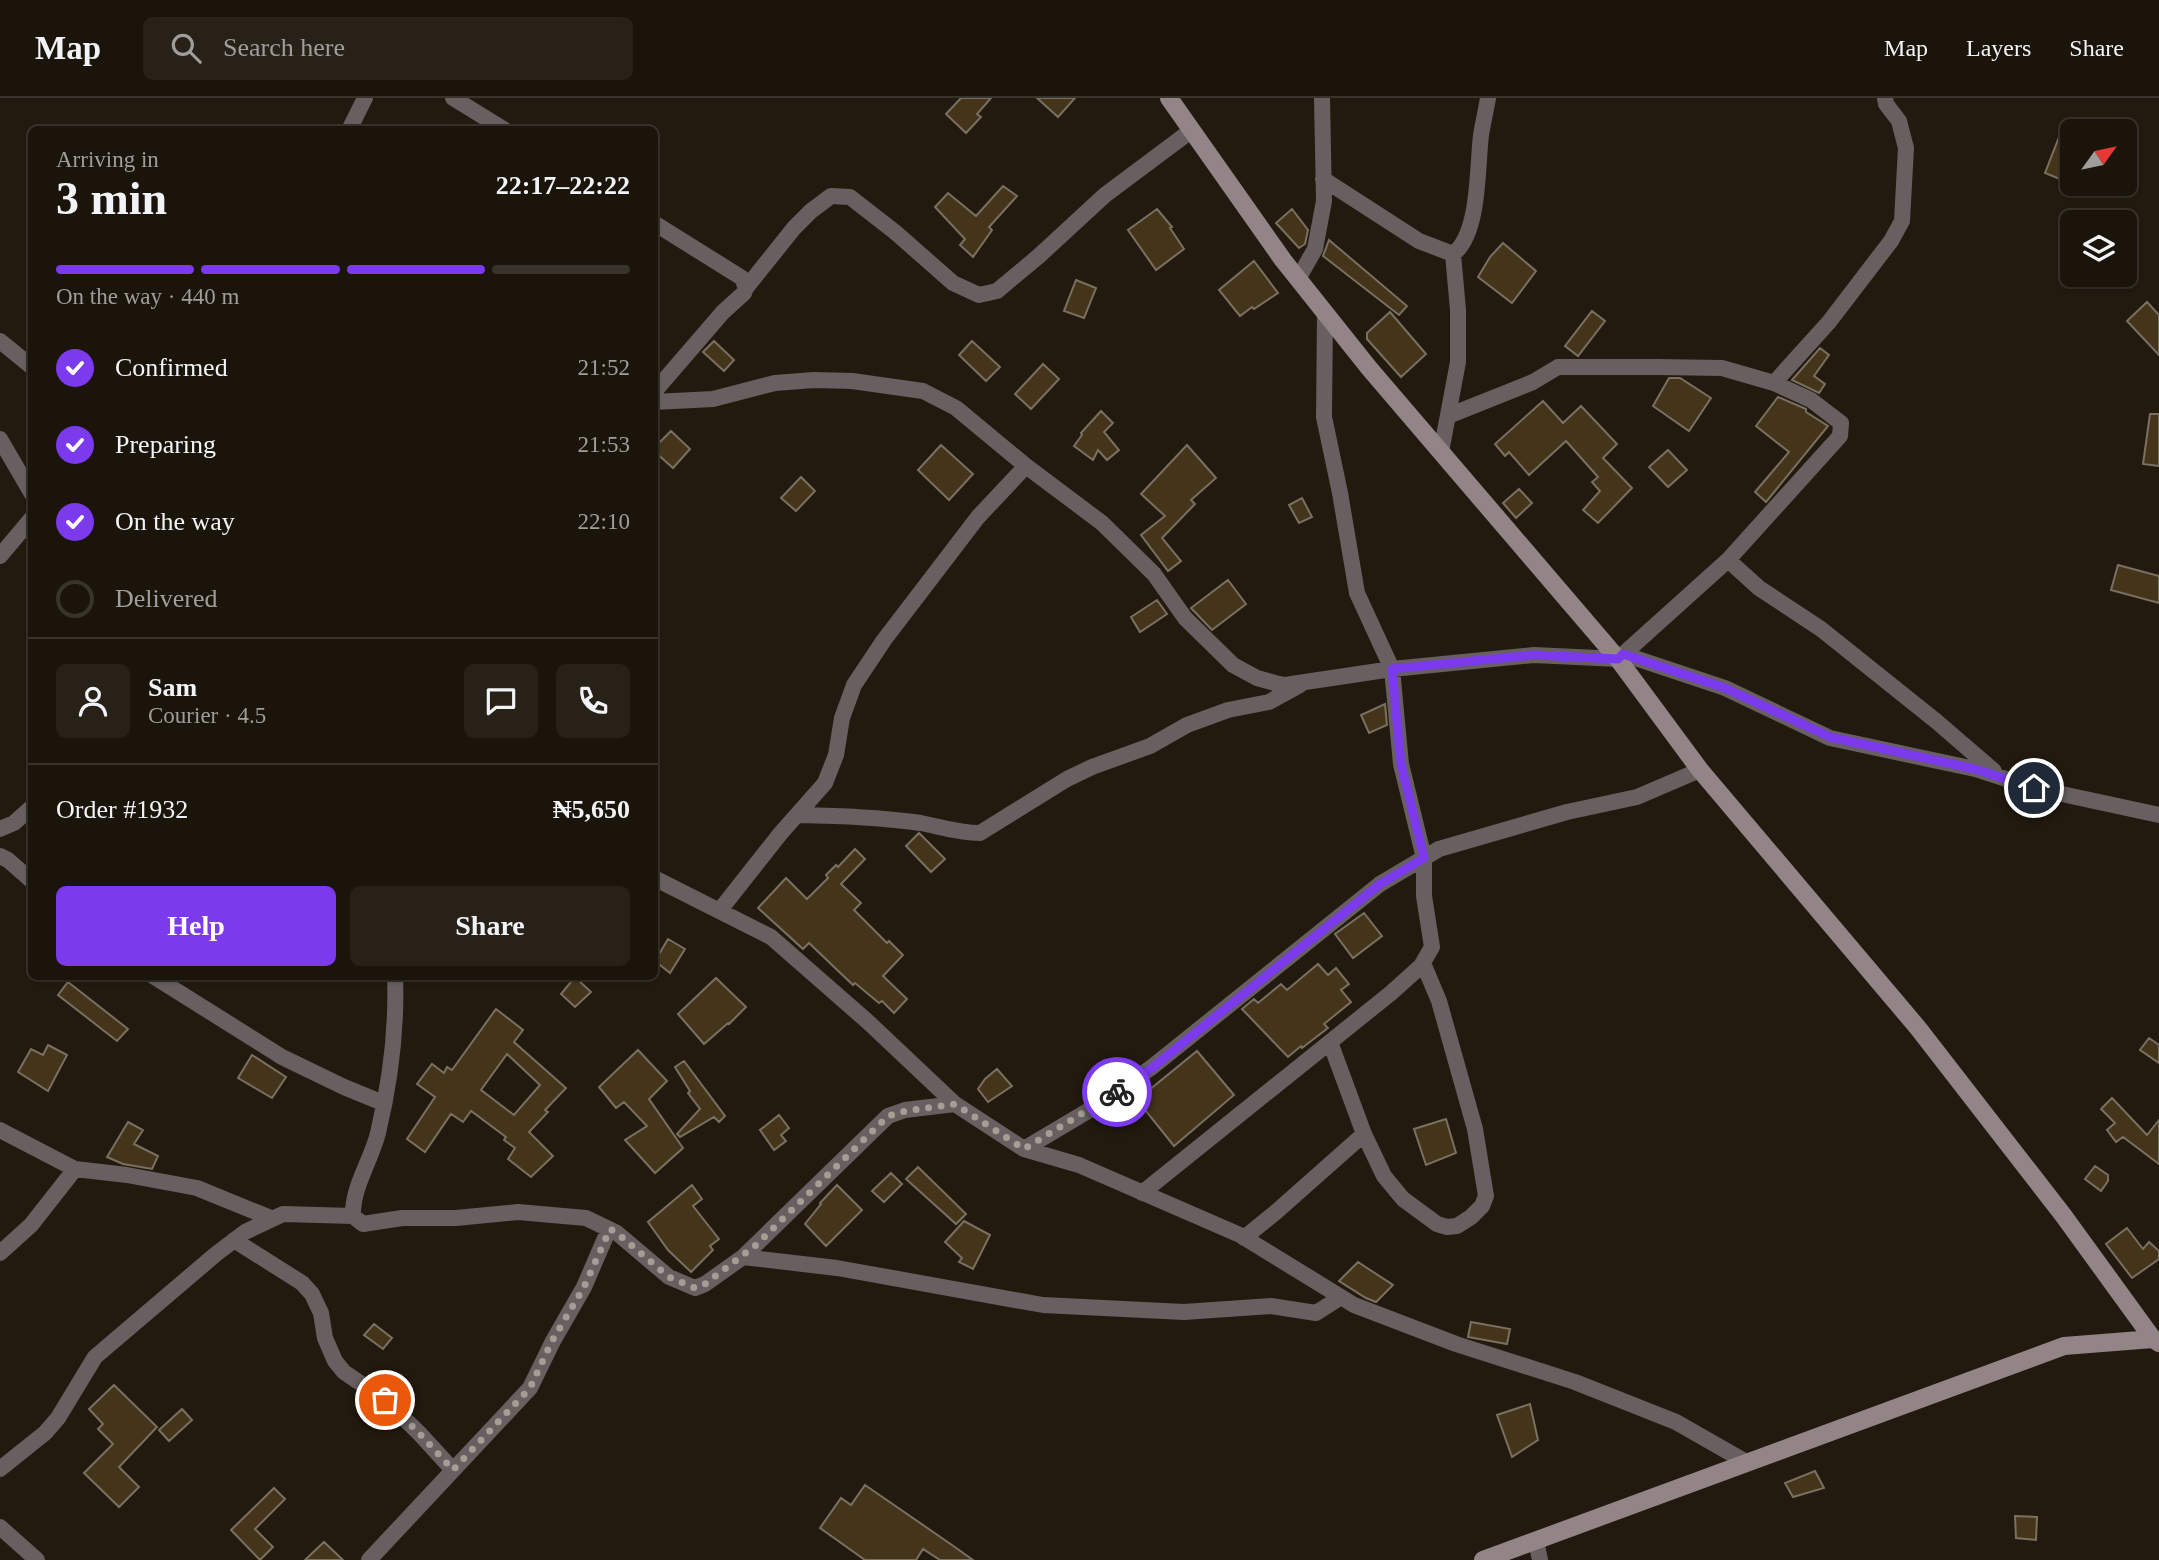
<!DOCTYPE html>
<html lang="en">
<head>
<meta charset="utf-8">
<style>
  :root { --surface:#1a140a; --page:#272118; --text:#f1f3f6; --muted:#9f9e9c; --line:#38332b; --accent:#7c3aed }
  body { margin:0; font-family:"Times New Roman",serif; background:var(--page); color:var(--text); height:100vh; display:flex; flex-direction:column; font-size:26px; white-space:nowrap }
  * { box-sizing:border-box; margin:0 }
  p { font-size:23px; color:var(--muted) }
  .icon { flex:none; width:38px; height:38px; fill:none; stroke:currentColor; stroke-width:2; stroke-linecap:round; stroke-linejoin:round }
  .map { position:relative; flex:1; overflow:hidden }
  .side { position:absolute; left:28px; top:28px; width:630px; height:854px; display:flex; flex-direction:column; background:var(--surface); border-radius:10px; box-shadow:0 2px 5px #0004,0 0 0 2px var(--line) }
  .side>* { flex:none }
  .needle { width:46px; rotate:57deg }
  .buttons { position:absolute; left:2060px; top:21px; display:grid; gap:14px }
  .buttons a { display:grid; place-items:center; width:77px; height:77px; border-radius:10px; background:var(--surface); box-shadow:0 2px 5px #0004,0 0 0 2px var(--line); font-size:35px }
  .pin { position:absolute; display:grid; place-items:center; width:60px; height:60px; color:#fff; margin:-30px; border:4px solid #fff; border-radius:50%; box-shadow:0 2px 7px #0007 }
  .courier { position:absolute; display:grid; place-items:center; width:70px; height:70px; margin:-35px; border:5px solid #7c3aed; border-radius:50%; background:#fff; color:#222; box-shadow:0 2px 9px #0007 }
  .overview em { font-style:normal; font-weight:700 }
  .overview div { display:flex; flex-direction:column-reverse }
  .overview { display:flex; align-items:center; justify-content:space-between; height:119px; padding:0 28px }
  h1 { font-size:46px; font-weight:700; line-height:52px }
  .bar { display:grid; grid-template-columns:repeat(4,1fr); gap:10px 7px; align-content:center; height:84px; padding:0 28px }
  .bar i { height:9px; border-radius:5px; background:var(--line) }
  .bar .selected { background:var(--accent) }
  .bar p { grid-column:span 4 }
  .line { display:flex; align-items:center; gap:18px; padding:0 28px; border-top:2px solid var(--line) }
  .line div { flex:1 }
  .round { display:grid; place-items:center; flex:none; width:74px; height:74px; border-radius:10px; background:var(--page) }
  ol { padding:0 28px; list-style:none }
  li { display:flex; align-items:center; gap:21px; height:77px }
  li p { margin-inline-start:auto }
  li .icon { padding:7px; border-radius:50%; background:var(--accent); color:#fff; stroke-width:4 }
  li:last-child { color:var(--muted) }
  li i { width:38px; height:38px; border:4px solid var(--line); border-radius:50% }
  .button { display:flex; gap:14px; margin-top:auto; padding:14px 28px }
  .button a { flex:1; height:80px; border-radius:10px; background:var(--accent); color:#fff; font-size:28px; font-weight:700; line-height:80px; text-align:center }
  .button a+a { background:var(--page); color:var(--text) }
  header { display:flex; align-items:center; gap:42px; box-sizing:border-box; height:98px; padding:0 35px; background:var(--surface); border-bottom:2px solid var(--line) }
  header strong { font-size:33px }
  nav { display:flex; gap:38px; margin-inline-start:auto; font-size:24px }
  .search { width:490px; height:63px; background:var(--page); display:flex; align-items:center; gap:18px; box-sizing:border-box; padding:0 24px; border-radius:10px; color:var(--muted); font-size:26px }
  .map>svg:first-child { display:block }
  .building { fill:#44351a; stroke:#797061; stroke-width:2; fill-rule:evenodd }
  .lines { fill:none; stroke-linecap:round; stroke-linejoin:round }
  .street { stroke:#675f60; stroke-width:16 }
  .secondary { stroke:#938587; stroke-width:18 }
  .done { stroke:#a49e95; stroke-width:7; stroke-dasharray:0 12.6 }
  .route { stroke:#7c3aed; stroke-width:9 }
</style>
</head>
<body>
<header>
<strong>Map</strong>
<div class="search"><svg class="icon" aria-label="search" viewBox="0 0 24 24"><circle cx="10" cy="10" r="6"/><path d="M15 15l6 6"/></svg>Search here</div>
<nav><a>Map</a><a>Layers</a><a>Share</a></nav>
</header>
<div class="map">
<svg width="2159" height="1462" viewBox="0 0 2159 1462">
  <rect width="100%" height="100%" fill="#221a0e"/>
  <path class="building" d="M961,0H991L977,16L981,19L966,35L946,16Z
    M1037,0H1075L1058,19Z
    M2061,34L2072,39V86L2045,75Z
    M1003,88L1017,98L989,129L992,132L973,159L960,147L965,141L935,109L948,95L976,118Z
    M1157,111L1172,129L1170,130L1184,151L1156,172L1128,132Z
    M1292,111L1308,132L1305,146L1299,150L1276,125Z
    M1329,142L1407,208L1399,217L1323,158Z
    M1503,145L1536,173L1512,205L1478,179L1490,159Z
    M1254,163L1278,195L1254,211L1252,209L1240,218L1219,192Z
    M1076,182L1096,190L1084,220L1064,213Z
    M2147,204L2159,217V257L2127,223Z
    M1592,213L1605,223L1578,258L1565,248Z
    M1390,214L1426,256L1401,279L1367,241V235Z
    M714,243L734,262L724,273L703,254Z
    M972,243L1000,269L986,283L959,257Z
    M1820,250L1829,257L1814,278L1825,286L1819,295L1792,282Z
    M1043,266L1059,281L1031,311L1015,296Z
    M1669,280H1680L1711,300L1689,333L1653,308Z
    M1778,299L1806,311V314L1828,328L1766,404L1755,394L1789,354L1756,328Z
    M1543,303L1563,325L1581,308L1617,346L1603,360L1632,390L1598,425L1583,412L1600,393L1592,384L1598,379L1566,343L1529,377L1509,354L1505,358L1495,346Z
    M1101,313L1113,325L1104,334L1119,352L1107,362L1098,352L1093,362L1074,348L1082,337L1081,335Z
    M2150,316H2159V368L2143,366Z
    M671,333L690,351L673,370L654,353V350Z
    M941,347L973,376L949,402L918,372Z
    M1187,347L1216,380L1191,402L1195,406L1162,440L1181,463L1168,473L1141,437L1165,418L1141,396Z
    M1668,352L1687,372L1668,389L1649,369Z
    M801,379L815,393L796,413L781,400Z
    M1519,391L1532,405L1516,420L1503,405Z
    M1302,400L1312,419L1299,425L1289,407Z
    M2118,467L2159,478V505L2111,492Z
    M1228,482L1246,506L1212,532L1191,510Z
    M1157,502L1167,516L1140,534L1131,519Z
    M1385,606L1387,627L1369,635L1361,617Z
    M919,735L945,761L931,774L906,748Z
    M855,751L865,761L841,786L861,805L854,812L887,845L889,843L903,857L883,878L907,901L894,915L882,903L879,905L855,885L853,887L809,845L803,851L758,810L786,780L807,801L828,780L826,777L836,767L838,769Z
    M1364,815L1382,838L1353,860L1335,836Z
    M668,841L685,851L670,875L655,863Z
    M1318,866L1328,877L1336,870L1349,886L1341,892L1351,904L1324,926L1328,930L1302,950L1301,948L1288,959L1242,911L1254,901L1258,905L1281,886L1287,892Z
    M575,879L591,894L575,909L561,896Z
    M716,880L746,909L729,926L728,925L704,946L678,916Z
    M68,884L128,931L117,943L58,897Z
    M496,911L523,932L514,944L566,990L545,1012L548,1014L529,1034L553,1058L531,1079L508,1061L515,1050L504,1042L506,1039L471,1013L463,1024L451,1016L425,1054L407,1041L435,999L417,986L432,966L444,975L447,969L452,972ZM507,956L540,987L514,1017L481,992Z
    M2149,940L2159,947V965L2140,952Z
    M48,947L67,957L48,993L18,974L31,951L43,957Z
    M638,952L667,983L649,1001L683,1050L655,1075L625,1042L647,1028L624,1004L616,1010L599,989Z
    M1197,953L1234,997L1174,1048L1137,1002Z
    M252,957L286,979L272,1000L238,980Z
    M684,963L725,1018L719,1024L714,1019L680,1039L677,1036L700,1011L688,995L690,993L675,969Z
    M997,971L1012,988L988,1004L978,991L985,981Z
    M2112,1000L2147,1037L2159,1022V1066L2123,1039L2116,1044L2107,1032L2115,1025L2101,1011Z
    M779,1017L789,1030L781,1037L786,1043L774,1052L760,1032Z
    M1446,1021L1456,1055L1426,1067L1414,1031Z
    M128,1024L143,1032L134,1046L158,1058L152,1071L123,1066L107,1059Z
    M2095,1068L2108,1077V1083L2101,1093L2085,1081Z
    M918,1069L966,1116L956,1126L906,1081Z
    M891,1075L902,1086L884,1104L872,1093Z
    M692,1087L702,1101L693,1108L719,1141L710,1148L713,1152L691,1174L668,1152L648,1124Z
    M837,1087L862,1112L826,1148L805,1126L821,1106L820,1105Z
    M964,1123L990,1137L973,1171L959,1164L962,1160L945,1144Z
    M2127,1130L2143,1151L2149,1144L2159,1153V1161L2132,1180L2106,1146Z
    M1358,1164L1393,1187L1376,1204L1366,1200L1339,1183Z
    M1471,1224L1510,1231L1507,1246L1468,1239Z
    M374,1226L392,1240L383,1251L364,1237Z
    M114,1287L157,1329L119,1369L139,1389L119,1409L84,1375L113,1346L98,1331L103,1326L89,1311Z
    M1530,1306L1538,1342L1512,1359L1497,1317Z
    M182,1311L192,1322L169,1343L159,1332Z
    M1815,1373L1824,1390L1793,1399L1785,1385Z
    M865,1387L952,1447L973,1462H940L923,1451L916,1462H865L820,1430L841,1400L851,1407Z
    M274,1390L285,1401L255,1431L273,1449L260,1462L231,1432Z
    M2015,1418L2037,1419L2036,1442L2016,1440Z
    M324,1444L343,1462H305Z"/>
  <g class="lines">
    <path class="street" d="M453,0L505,32
      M349,32L365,0
      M1323,81L1419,143L1453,156
      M654,125L742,180L746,190L744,195L723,214L654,294
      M1453,156C1480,136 1477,69 1481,37C1483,25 1486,12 1488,0
      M1298,181L1315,151L1324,103L1322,0
      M746,190L794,130L811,113L831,98L850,99L895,134L953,185L979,197L997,193L1040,157L1105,97L1192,32
      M0,243L32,269
      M1774,285L1829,224L1891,143L1902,123L1906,50L1899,23L1886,6L1885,0
      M654,304L713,301L775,285L814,282L852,283L923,293L956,310L1026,368L1102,425L1154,476L1185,520L1233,567L1257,580L1275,585L1285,587L1392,571L1534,557L1618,561L1728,462L1840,338L1841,325L1811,302L1774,285L1722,270L1657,269H1558L1533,284L1448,318
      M0,341L32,396
      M1441,354L1458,264V212L1453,156
      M0,458L32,420
      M1728,462L1759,490L1821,531L1936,623L1994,673
      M1623,556L1725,590L1830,640L1975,671L2034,690L2159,717
      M797,717C838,718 880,719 921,725C941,729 959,735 980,735L1067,681L1092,669L1150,648L1187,627L1228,612L1269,604L1300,587
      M0,731L14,725L32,709
      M0,758L8,762L32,783
      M654,780L771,839L867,923L955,1006L1024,1051L1079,1067L1240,1137L1354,1207L1456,1246L1575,1284L1676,1324L1746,1364
      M720,812L780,736L825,685L836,657L842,620L854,587L884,542L978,419L1026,368
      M153,878L282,959L344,989L383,1005
      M395,878C397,930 390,985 378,1035C371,1063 352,1089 353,1118L363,1126L402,1120H456L518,1114L586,1120L617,1135L669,1179L695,1190L705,1186L743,1159L888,1018L905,1012L955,1006
      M1330,944L1364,1036L1384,1078L1403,1101L1437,1126L1447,1129L1457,1128L1471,1119L1482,1108L1486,1098L1475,1031L1439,903L1423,865
      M0,1032L75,1071L127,1077L197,1090L273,1121
      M1024,1051L1103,1004L1152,969L1380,786L1439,751L1567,714L1637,699L1700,672
      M1142,1095L1391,895L1421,868L1432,849L1424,798V760L1401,666L1392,571L1357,495L1340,395L1324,319L1325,215
      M1244,1140L1276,1114L1364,1036
      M234,1142L302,1185L312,1196L321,1215L325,1240L335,1263L344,1274L385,1302L419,1335L453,1372
      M0,1155L31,1127L75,1071
      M743,1159L837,1170L1043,1207L1184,1214L1271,1208L1316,1215L1341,1199
      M0,1371L45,1335L58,1320L95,1259L216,1156L245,1134L283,1116L353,1118
      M0,1429L37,1462
      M1536,1443L1540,1462
      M369,1462L530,1290L553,1243L584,1189L609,1131"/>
    <path class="secondary" d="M1169,0L1283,162L1369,270L1618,561L1700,672L1918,930L2063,1117L2153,1241L2159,1245
      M1483,1462L2064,1248L2153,1241"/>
  </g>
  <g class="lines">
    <path class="done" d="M385,1302L419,1335L453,1372L530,1290L552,1243L584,1189L610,1131L617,1135L669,1179L695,1190L705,1186L756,1147L888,1018L905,1013L955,1006L1024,1051L1117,994"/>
    <path class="route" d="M1117,994L1152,970L1380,786L1424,760L1401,666L1392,571L1534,557L1618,561L1623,556L1725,590L1830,639L1975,671L2034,690"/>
  </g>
</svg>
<div class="buttons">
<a><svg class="needle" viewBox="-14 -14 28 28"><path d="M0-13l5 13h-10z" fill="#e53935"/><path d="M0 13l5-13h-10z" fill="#9f9e9c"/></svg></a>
<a><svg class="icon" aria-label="layers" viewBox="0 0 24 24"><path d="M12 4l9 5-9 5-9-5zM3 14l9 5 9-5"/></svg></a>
</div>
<div class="pin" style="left:385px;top:1302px;background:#ea580c"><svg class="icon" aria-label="bag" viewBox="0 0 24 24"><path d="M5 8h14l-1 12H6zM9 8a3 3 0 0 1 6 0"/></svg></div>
<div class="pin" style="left:2034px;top:690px;background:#1f2937"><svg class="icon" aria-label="home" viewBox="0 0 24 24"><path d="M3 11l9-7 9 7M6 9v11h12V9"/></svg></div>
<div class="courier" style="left:1117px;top:994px"><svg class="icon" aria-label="bike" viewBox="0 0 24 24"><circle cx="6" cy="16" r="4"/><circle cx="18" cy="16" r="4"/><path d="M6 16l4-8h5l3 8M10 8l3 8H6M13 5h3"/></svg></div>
<section class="side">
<div class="overview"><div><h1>3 min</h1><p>Arriving in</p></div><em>22:17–22:22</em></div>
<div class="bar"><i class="selected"></i><i class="selected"></i><i class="selected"></i><i></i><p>On the way · 440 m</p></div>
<ol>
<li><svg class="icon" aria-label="check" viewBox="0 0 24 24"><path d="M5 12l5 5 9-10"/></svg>Confirmed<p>21:52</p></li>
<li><svg class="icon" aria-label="check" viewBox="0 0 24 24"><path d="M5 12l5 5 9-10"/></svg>Preparing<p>21:53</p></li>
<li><svg class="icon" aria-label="check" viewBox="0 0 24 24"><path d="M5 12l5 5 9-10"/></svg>On the way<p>22:10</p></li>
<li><i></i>Delivered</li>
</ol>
<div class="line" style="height:126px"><a class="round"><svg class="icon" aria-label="person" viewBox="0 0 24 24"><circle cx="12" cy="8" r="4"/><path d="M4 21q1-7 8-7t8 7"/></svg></a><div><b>Sam</b><p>Courier · 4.5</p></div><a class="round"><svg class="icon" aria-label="chat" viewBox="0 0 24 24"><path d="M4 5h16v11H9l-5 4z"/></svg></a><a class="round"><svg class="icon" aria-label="phone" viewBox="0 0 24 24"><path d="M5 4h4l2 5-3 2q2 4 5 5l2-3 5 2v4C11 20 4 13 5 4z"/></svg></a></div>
<div class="line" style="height:91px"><div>Order #1932</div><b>₦5,650</b></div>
<div class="button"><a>Help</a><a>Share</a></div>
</section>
</div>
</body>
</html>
